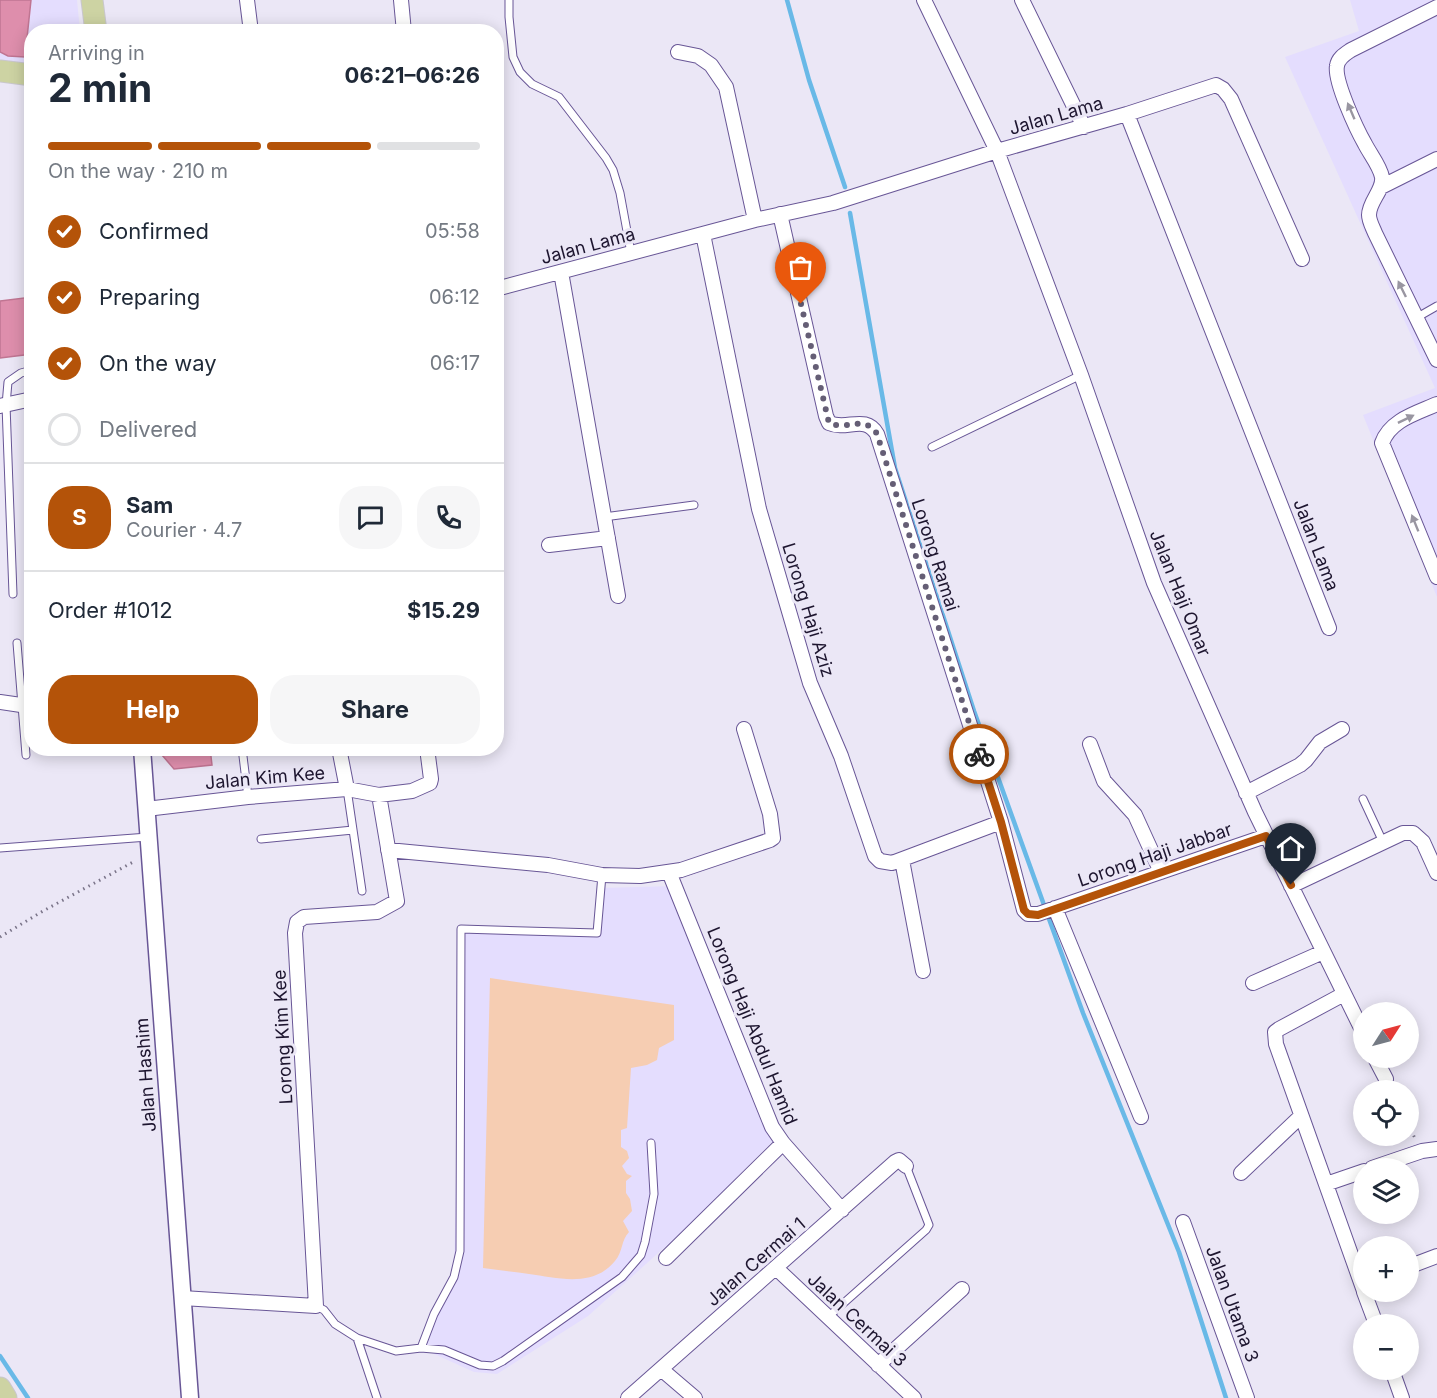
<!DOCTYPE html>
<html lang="en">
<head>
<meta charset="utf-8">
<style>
  :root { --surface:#fff; --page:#f6f6f7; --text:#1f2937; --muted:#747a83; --line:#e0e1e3; --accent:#b45309 }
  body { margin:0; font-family:Inter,sans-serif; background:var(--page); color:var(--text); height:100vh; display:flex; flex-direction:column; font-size:22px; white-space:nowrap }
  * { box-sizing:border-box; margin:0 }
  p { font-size:20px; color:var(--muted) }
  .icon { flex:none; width:33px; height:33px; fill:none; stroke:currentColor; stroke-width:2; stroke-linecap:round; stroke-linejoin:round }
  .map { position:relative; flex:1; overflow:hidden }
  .side { position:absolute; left:24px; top:24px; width:480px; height:732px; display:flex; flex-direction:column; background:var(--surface); border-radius:24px; box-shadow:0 3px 15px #0003 }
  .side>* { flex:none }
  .needle { width:39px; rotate:54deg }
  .buttons { position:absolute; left:1353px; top:1002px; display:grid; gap:12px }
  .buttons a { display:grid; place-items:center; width:66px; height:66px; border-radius:50%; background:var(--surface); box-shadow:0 3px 15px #0003; font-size:30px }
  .pin { position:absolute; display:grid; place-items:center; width:51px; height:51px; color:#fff; margin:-62px -26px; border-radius:50% 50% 50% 0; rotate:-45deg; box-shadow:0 0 6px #0007 }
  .pin .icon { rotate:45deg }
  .courier { position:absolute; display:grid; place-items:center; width:60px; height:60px; margin:-30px; border:4px solid #b45309; border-radius:50%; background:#fff; color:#222; box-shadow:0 2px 8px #0007 }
  .headline em { font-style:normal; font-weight:700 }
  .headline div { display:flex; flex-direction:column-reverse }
  .headline { display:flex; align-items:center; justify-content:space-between; height:102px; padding:0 24px }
  h1 { font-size:39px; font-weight:700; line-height:45px }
  .bar { display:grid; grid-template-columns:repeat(4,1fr); gap:9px 6px; align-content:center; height:72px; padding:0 24px }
  .bar i { height:8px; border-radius:4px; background:var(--line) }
  .bar .selected { background:var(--accent) }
  .bar p { grid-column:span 4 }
  .line { display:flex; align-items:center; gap:15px; padding:0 24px; border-top:2px solid var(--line) }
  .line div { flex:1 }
  .round { display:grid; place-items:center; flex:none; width:63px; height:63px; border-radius:24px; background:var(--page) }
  ol { padding:0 24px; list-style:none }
  li { display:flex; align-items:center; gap:18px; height:66px }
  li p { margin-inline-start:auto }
  li .icon { padding:6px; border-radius:50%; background:var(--accent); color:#fff; stroke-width:4 }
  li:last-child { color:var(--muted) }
  li i { width:33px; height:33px; border:3px solid var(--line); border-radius:50% }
  .action { display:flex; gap:12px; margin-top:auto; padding:12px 24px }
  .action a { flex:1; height:69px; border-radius:24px; background:var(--accent); color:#fff; font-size:24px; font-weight:700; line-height:69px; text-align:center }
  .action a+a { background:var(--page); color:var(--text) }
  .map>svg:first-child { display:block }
  .built { fill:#e4ddfe }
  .green { fill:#f6cdb2 }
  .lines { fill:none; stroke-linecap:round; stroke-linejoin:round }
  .stream { stroke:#69b9e7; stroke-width:4.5 }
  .building { fill:#de8eac; stroke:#c07592; stroke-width:1.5 }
  .service-casing { stroke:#685696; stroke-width:9 }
  .minor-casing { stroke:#685696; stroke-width:16 }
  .tertiary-casing { stroke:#685696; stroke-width:19 }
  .primary-casing { stroke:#c9c7cd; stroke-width:23 }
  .path { stroke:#7a7489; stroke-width:3; stroke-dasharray:1.5 4.5; stroke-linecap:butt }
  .service { stroke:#fff; stroke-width:7 }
  .minor { stroke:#fff; stroke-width:14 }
  .tertiary { stroke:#fff; stroke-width:16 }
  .primary { stroke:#cdd3a3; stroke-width:21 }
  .oneway { fill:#9996a1 }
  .done { stroke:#655e75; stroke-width:6; stroke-dasharray:0 10.8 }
  .route { stroke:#b45309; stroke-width:8 }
  .labels { text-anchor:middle; stroke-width:6; stroke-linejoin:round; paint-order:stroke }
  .street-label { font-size:18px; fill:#1d152f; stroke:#ebe7f6 }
</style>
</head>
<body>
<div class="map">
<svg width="1437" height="1398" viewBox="0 0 1437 1398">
  <rect width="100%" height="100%" fill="#ebe7f6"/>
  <path class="built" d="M0,0H77L80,31L32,32L31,64L0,61Z
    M1350,0H1437V597L1363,415L1435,388L1285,57L1359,31Z
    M675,886L777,1137L685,1229L588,1316L497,1374L474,1372L421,1348L454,1277L461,929L597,933L601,888Z"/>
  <path class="green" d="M490,978L674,1005V1040L659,1048L657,1060L647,1065L631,1068L627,1128L621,1130V1147L627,1151L629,1158L622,1166L627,1174L632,1176L626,1181V1193L630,1199L632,1211L623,1221L629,1232C621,1240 623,1252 615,1261C593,1288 558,1278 529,1274C514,1272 498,1270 483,1268Z"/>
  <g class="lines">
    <path class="stream" d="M787,0L809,80L845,187
      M850,213L895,468L974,711L1083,1013L1179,1252L1226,1398
      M0,1356L28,1398"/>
  </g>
  <path class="building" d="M0,0H31L25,57L8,56L0,52Z
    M32,297V354L0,358V301Z
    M156,748H210L212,765L174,769Z"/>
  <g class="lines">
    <g class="service-casing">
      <path id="service" d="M509,0V17L513,57L520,72L532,84L559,97L606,158L613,170L620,193L631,253
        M1416,318L1437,306
        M932,447L1081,375
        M604,517L694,505
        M13,594L6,405L8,382L21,373L32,370
        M17,643L26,755
        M242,748L248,797
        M347,789L362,891
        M1363,799L1383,842
        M261,839L353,830
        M0,848L148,837
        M316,1306L324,1310L335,1324L357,1338L396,1351L421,1348L444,1350L480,1365L493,1366L503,1361L622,1277L641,1255L645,1242L654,1194L651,1143
        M828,1317L926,1230L929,1225L906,1166
        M357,1338L377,1398
        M421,1348L434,1314L454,1277L460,1251L461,929L597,933L602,875"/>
    </g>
    <g class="minor-casing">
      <path id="minor" d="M247,0L251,32
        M401,0L404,32
        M924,0L997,151L1081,375L1154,583L1255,812L1364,1034
        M1022,0L1084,127
        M1437,7L1351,50C1345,54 1338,58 1337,66C1334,81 1357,130 1365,144C1370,154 1380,166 1382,177C1384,190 1369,201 1369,215C1369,221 1373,228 1375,233L1437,360
        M678,52L698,56L711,65L726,87L755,220
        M1127,114L1216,85L1223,89L1231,99L1302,259
        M1381,187L1437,159
        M780,214L826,416L829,423C847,431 865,414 877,434L1001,822L1024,910L1028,914H1038L1266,836
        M703,234L759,509L810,683L841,756L875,856L880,861L892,863L1001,822
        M561,272L618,596
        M496,289L755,220L833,203L997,151L1127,114L1329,628
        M1437,404C1417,413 1390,420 1382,443L1437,577
        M0,406L32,399
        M549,545L608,538
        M0,702L21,705
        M1090,744L1104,781L1135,815L1161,872
        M339,748L347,789
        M1246,793L1300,765L1306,760L1320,742L1342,729
        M146,809L248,797L347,789L379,795L412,791L430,783L431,779L427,748
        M388,850L548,865L602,875L640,876L681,870L770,840L773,838L770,814L744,729
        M902,860L923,971
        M669,872L772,1127L783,1143L842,1210
        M1291,886L1403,833H1413L1423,842L1437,873
        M1055,908L1141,1117
        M1253,983L1323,952
        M1344,994L1279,1029L1275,1032L1276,1044L1364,1291
        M1375,1058L1386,1079
        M1372,1168L1422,1151L1437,1149
        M1241,1173L1301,1116
        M1326,1184L1364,1171
        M1183,1222L1247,1398
        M666,1258L783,1143
        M1408,1267L1437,1256
        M776,1268L914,1398
        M1364,1292L1376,1324
        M182,1298L316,1306L295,933L297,922L304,917L377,912L397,901L379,795
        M878,1365L962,1289
        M661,1369L695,1398
        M1392,1370L1402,1398
        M628,1398L895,1162L899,1160L906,1166"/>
    </g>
    <g class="tertiary-casing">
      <path id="tertiary" d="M142,748L190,1398"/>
    </g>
    <g class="primary-casing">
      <path id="primary" d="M92,0L96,32
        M0,71L32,75
        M0,1388L6,1398"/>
    </g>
    <path class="path" d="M0,937L43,911L135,861
      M1408,1125L1416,1140"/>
    <use href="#service" class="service"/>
    <use href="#minor" class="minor"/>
    <use href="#tertiary" class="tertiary"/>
    <use href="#primary" class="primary"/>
  </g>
  <defs><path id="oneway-solid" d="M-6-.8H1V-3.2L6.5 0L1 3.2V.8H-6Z" transform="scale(1.5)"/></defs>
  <g class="oneway">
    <use href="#oneway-solid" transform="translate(1351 111) rotate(-113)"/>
    <use href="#oneway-solid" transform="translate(1402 289) rotate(-116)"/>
    <use href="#oneway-solid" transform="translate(1406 419) rotate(-26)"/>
    <use href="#oneway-solid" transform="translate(1415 523) rotate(-112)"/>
  </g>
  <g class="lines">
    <path class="done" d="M801,304L829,423C847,431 865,414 877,434L979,754"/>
    <path class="route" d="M979,754L1001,822L1024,910L1028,914L1038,915L1266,836L1291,885"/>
  </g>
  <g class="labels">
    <g class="street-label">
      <text transform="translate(1056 116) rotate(-16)" y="6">Jalan Lama</text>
      <text transform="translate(588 246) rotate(-15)" y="6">Jalan Lama</text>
      <text transform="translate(1316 545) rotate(69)" y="6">Jalan Lama</text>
      <text transform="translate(935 555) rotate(72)" y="6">Lorong Ramai</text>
      <text transform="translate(1180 593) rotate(68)" y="6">Jalan Haji Omar</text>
      <text transform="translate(808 610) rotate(73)" y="6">Lorong Haji Aziz</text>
      <text transform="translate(265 778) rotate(-5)" y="6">Jalan Kim Kee</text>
      <text transform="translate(1155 855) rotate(-19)" y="6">Lorong Haji Jabbar</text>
      <text transform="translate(752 1026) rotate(68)" y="6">Lorong Haji Abdul Hamid</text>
      <text transform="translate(283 1037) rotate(-93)" y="6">Lorong Kim Kee</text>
      <text transform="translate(146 1075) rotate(-94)" y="6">Jalan Hashim</text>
      <text transform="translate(756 1262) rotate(-41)" y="6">Jalan Cermai 1</text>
      <text transform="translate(1232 1304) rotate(70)" y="6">Jalan Utama 3</text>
      <text transform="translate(857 1320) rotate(43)" y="6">Jalan Cermai 3</text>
    </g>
  </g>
</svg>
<div class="buttons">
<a><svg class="needle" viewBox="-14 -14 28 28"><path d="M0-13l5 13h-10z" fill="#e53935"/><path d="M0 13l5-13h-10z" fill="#747a83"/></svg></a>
<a><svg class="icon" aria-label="locate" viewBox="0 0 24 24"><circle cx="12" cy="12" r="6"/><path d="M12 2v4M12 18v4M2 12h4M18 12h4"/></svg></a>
<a><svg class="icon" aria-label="layers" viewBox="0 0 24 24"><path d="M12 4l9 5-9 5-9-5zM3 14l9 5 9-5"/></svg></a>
<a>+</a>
<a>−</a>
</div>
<div class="pin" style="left:801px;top:304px;background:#ea580c"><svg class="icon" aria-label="bag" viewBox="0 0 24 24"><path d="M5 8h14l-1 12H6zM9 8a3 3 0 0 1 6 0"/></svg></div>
<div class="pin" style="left:1291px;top:885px;background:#1f2937"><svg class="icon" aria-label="home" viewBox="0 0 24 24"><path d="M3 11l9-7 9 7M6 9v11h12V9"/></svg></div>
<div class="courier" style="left:979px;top:754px"><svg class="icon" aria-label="bike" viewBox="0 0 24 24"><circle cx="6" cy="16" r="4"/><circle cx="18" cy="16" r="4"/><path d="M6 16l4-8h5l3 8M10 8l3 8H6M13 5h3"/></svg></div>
<section class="side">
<div class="headline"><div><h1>2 min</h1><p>Arriving in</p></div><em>06:21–06:26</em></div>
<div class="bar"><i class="selected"></i><i class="selected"></i><i class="selected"></i><i></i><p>On the way · 210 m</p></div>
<ol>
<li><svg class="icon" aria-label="check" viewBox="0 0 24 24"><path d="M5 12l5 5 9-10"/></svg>Confirmed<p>05:58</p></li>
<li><svg class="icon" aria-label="check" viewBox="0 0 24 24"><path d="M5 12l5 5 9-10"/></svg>Preparing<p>06:12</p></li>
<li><svg class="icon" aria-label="check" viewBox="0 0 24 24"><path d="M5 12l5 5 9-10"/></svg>On the way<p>06:17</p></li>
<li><i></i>Delivered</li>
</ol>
<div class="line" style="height:108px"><b class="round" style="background:var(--accent);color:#fff">S</b><div><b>Sam</b><p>Courier · 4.7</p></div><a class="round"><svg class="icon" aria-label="chat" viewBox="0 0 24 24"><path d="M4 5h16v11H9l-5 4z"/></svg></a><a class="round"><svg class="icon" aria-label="phone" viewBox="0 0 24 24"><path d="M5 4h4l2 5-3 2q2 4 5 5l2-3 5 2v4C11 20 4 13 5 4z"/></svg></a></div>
<div class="line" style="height:78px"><div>Order #1012</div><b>$15.29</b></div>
<div class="action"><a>Help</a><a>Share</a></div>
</section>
</div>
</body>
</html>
